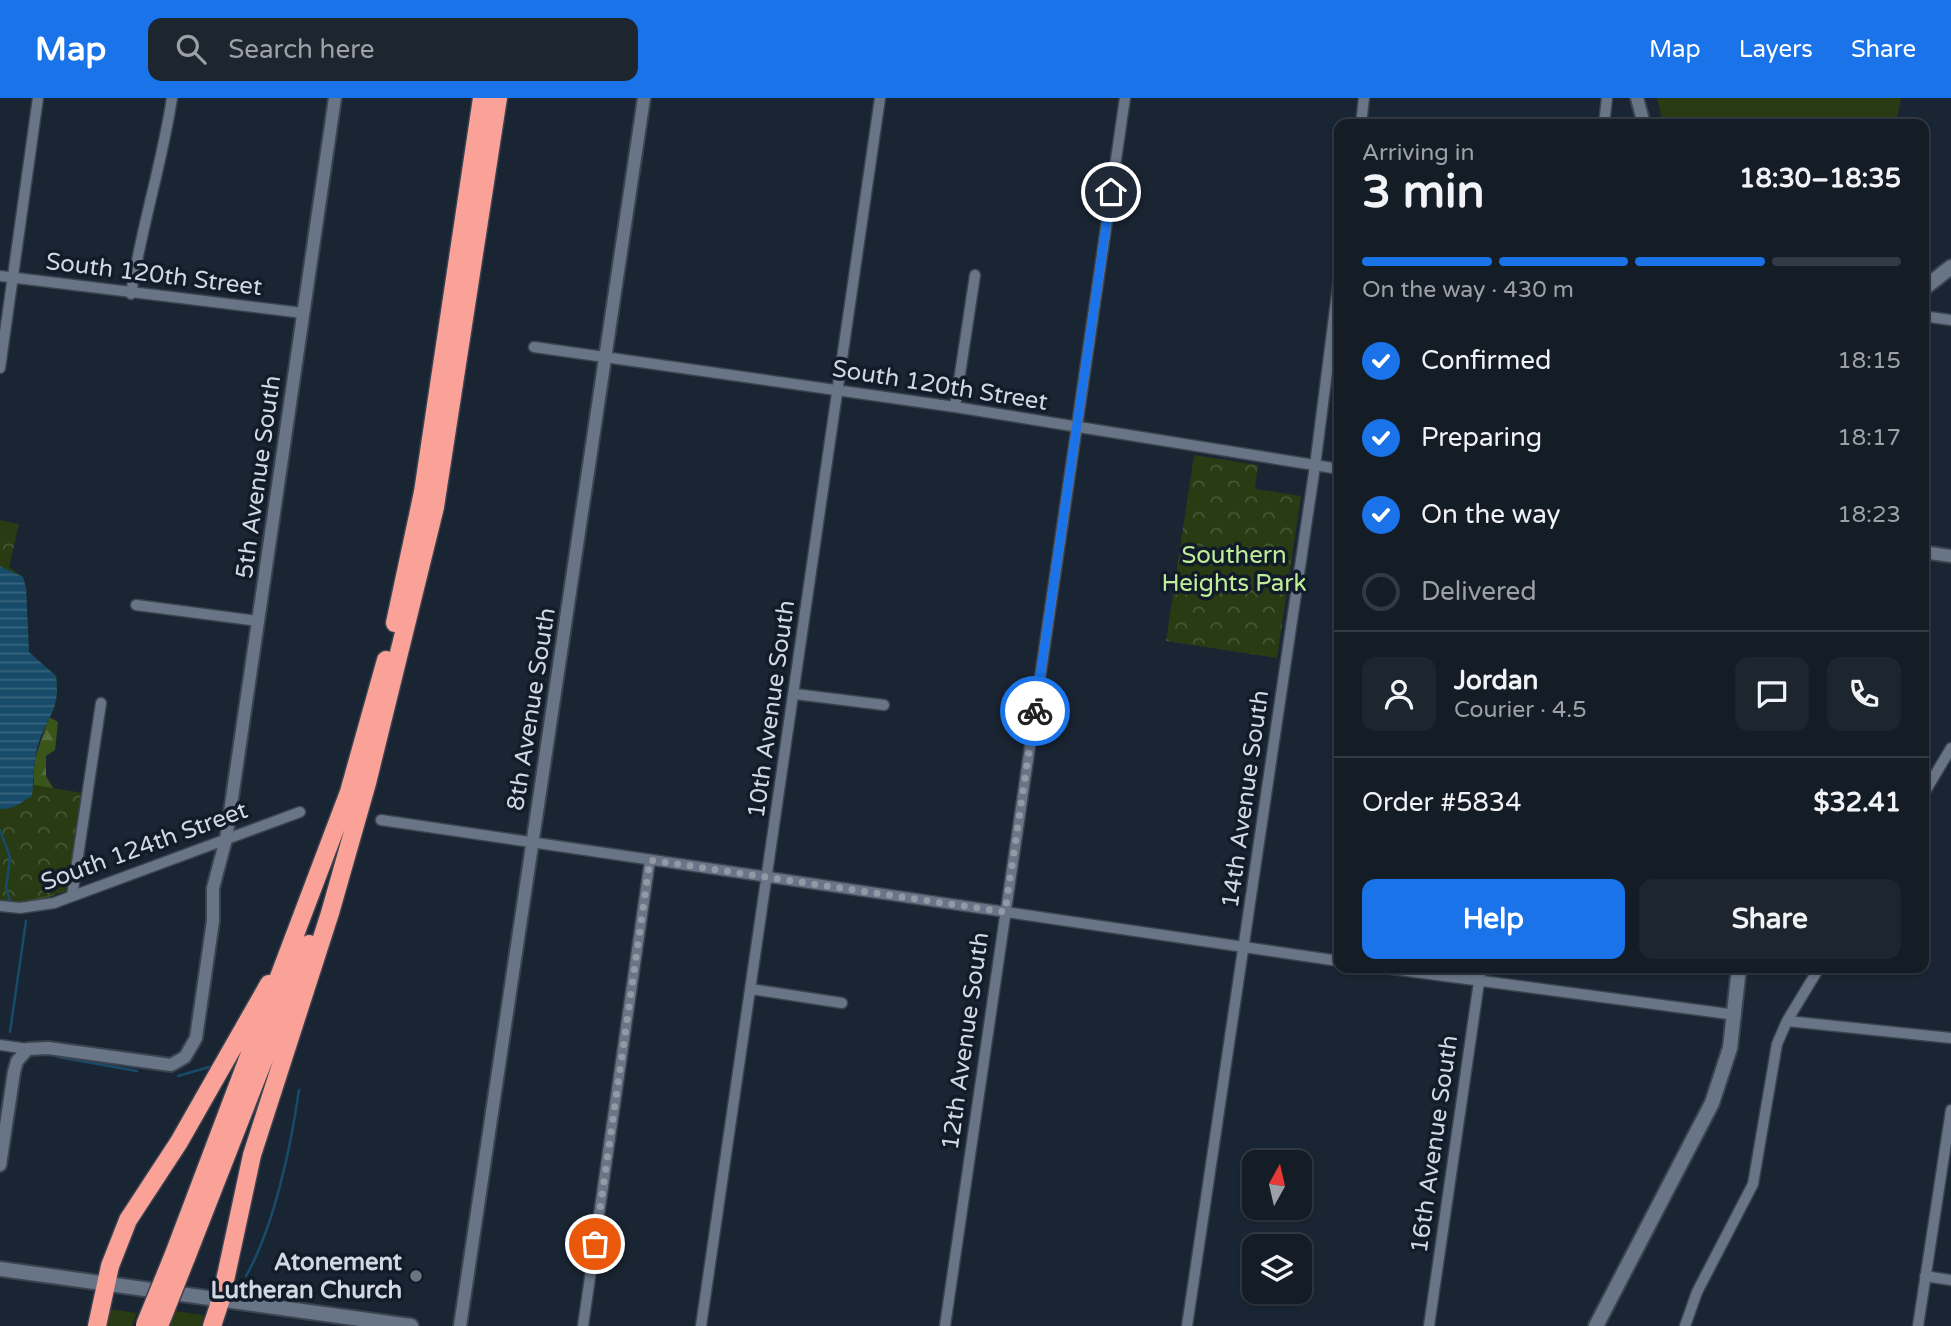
<!DOCTYPE html>
<html lang="en">
<head>
<meta charset="utf-8">
<style>
  :root { --surface:#141c26; --page:#1d252e; --text:#f1f3f6; --muted:#9da1a7; --line:#333a43; --accent:#1a73e8 }
  body { margin:0; font-family:"Varela Round",sans-serif; background:var(--page); color:var(--text); height:100vh; display:flex; flex-direction:column; font-size:26px; white-space:nowrap }
  * { box-sizing:border-box; margin:0 }
  p { font-size:23px; color:var(--muted) }
  .icon { flex:none; width:38px; height:38px; fill:none; stroke:currentColor; stroke-width:2; stroke-linecap:round; stroke-linejoin:round }
  .map { position:relative; flex:1; overflow:hidden }
  .sheet { position:absolute; left:1334px; top:21px; width:595px; height:854px; display:flex; flex-direction:column; background:var(--surface); border-radius:14px; box-shadow:0 2px 5px #0004,0 0 0 2px var(--line) }
  .sheet>* { flex:none }
  .needle { width:46px; rotate:8deg }
  .tools { position:absolute; left:1242px; top:1052px; display:grid; gap:14px }
  .tools a { display:grid; place-items:center; width:70px; height:70px; border-radius:14px; background:var(--surface); box-shadow:0 2px 5px #0004,0 0 0 2px var(--line); font-size:35px }
  .pin { position:absolute; display:grid; place-items:center; width:60px; height:60px; color:#fff; margin:-30px; border:4px solid #fff; border-radius:50%; box-shadow:0 2px 7px #0007 }
  .courier { position:absolute; display:grid; place-items:center; width:70px; height:70px; margin:-35px; border:5px solid #1a73e8; border-radius:50%; background:#fff; color:#222; box-shadow:0 2px 9px #0007 }
  .overview em { font-style:normal; font-weight:800 }
  .overview div { display:flex; flex-direction:column-reverse }
  .overview { display:flex; align-items:center; justify-content:space-between; height:119px; padding:0 28px }
  h1 { font-size:46px; font-weight:800; line-height:52px }
  .bar { display:grid; grid-template-columns:repeat(4,1fr); gap:10px 7px; align-content:center; height:84px; padding:0 28px }
  .bar i { height:9px; border-radius:5px; background:var(--line) }
  .bar .selected { background:var(--accent) }
  .bar p { grid-column:span 4 }
  .line { display:flex; align-items:center; gap:18px; padding:0 28px; border-top:2px solid var(--line) }
  .line div { flex:1 }
  .round { display:grid; place-items:center; flex:none; width:74px; height:74px; border-radius:14px; background:var(--page) }
  ol { padding:0 28px; list-style:none }
  li { display:flex; align-items:center; gap:21px; height:77px }
  li p { margin-inline-start:auto }
  li .icon { padding:7px; border-radius:50%; background:var(--accent); color:#fff; stroke-width:4 }
  li:last-child { color:var(--muted) }
  li i { width:38px; height:38px; border:4px solid var(--line); border-radius:50% }
  .primary-button { display:flex; gap:14px; margin-top:auto; padding:14px 28px }
  .primary-button a { flex:1; height:80px; border-radius:14px; background:var(--accent); color:#fff; font-size:28px; font-weight:800; line-height:80px; text-align:center }
  .primary-button a+a { background:var(--page); color:var(--text) }
  header { display:flex; align-items:center; gap:42px; box-sizing:border-box; height:98px; padding:0 35px; background:var(--accent); color:#fff }
  header strong { font-size:33px }
  nav { display:flex; gap:38px; margin-inline-start:auto; font-size:24px }
  .search { width:490px; height:63px; background:var(--page); display:flex; align-items:center; gap:18px; box-sizing:border-box; padding:0 24px; border-radius:14px; color:var(--muted); font-size:26px }
  .map>svg:first-child { display:block }
  .grass { fill:#283b13 }
  .forest { fill:url(#forest-firs) }
  .park { fill:url(#park-crowns) }
  .water { fill:url(#water-rules) }
  .lines { fill:none; stroke-linecap:round; stroke-linejoin:round }
  .stream { stroke:#174b69; stroke-width:2.5 }
  .minor-casing { stroke:#3a434f; stroke-width:13 }
  .tertiary-casing { stroke:#3a434f; stroke-width:16 }
  .secondary-casing { stroke:#3a434f; stroke-width:18 }
  .motorway-casing { stroke:#3a434f; stroke-width:21 }
  .minor { stroke:#687586; stroke-width:10 }
  .tertiary { stroke:#687586; stroke-width:12 }
  .secondary { stroke:#687586; stroke-width:14 }
  .motorway { stroke:#faa198; stroke-width:18 }
  .motorway-bridge-casing { stroke:#3a434f; stroke-width:21; stroke-linecap:butt }
  .motorway-bridge { stroke:#faa198; stroke-width:18 }
  .done { stroke:#9199a5; stroke-width:7; stroke-dasharray:0 12.6 }
  .route { stroke:#1a73e8; stroke-width:9 }
  .worship-dot { fill:#6b7280; stroke:#111b29; stroke-width:2.5 }
  .labels { text-anchor:middle; stroke-width:7; stroke-linejoin:round; paint-order:stroke }
  .street-label { font-size:24px; fill:#d1d8e2; stroke:#111b29 }
  .park-label { font-size:24px; fill:#c0ee98; stroke:#111b29 }
  .poi-label { font-size:24px; font-weight:bold; fill:#d1d8e2; stroke:#111b29; text-anchor:end }
</style>
</head>
<body>
<header>
<strong>Map</strong>
<div class="search"><svg class="icon" aria-label="search" viewBox="0 0 24 24"><circle cx="10" cy="10" r="6"/><path d="M15 15l6 6"/></svg>Search here</div>
<nav><a>Map</a><a>Layers</a><a>Share</a></nav>
</header>
<div class="map">
<svg width="1951" height="1228" viewBox="0 0 1951 1228">
  <defs>
    <pattern id="forest-firs" width="22" height="20" patternUnits="userSpaceOnUse" patternTransform="scale(1.75)"><rect width="22" height="20" fill="#39551a"/><path d="M5 1l3.5 6h-7zM16 11l3.5 6h-7z" fill="#556d3b"/></pattern>
    <pattern id="park-crowns" width="20" height="18" patternUnits="userSpaceOnUse" patternTransform="scale(1.75)"><rect width="20" height="18" fill="#283b13"/><path d="M2 6a3 3 0 1 1 6 0M12 15a3 3 0 1 1 6 0" fill="none" stroke="#465735"/></pattern>
    <pattern id="water-rules" width="6" height="5" patternUnits="userSpaceOnUse" patternTransform="scale(1.75)"><rect width="6" height="5" fill="#174b69"/><path d="M0 2.5h6" fill="none" stroke="#38647e"/></pattern>
  </defs>
  <rect width="100%" height="100%" fill="#1a2533"/>
  <path class="grass" d="M1657,0H1901L1896,26H1663Z
    M109,1211L137,1215L132,1228H105Z
    M175,1213L204,1217L202,1228H169Z"/>
  <path class="forest" d="M49,619L58,624L55,652L46,658V678L53,690L58,786L55,797C38,802 17,808 0,801V774L32,698L35,660Z"/>
  <path class="park" d="M1194,357L1258,367L1255,391L1301,398L1277,560L1166,543Z
    M0,422L19,426L9,469L23,479L26,490L29,554L56,578C60,610 51,614 39,642C34,655 34,672 34,687L83,695L69,793L20,804L0,801Z"/>
  <path class="water" d="M0,468L23,479L26,490L29,554L56,578C60,612 49,614 39,644C33,661 34,680 32,698C20,705 15,711 0,711Z"/>
  <g class="lines">
    <path class="stream" d="M0,732L10,759L6,790L10,803
      M10,934L26,823
      M58,959L137,973
      M178,978L209,969
      M246,1178C274,1129 291,1048 299,992"/>
    <g class="minor-casing">
      <path id="minor" d="M1361,26L1364,0
        M1604,26L1607,0
        M0,178L303,215
        M131,196C141,130 162,66 172,0
        M1923,218L1951,222
        M534,249L955,309L1339,371
        M0,270L38,0
        M955,309L975,177
        M136,507L258,523
        M795,596L884,607
        M1923,697L1951,650
        M381,722L1339,863
        M72,798L101,605
        M0,808L20,810L54,805L300,714
        M1385,870L1736,917
        M751,891L842,905
        M1787,923L1951,940
        M0,947L28,951
        M1925,1178L1951,1182
        M583,1228L650,762
        M701,1228L880,0
        M945,1228L1125,0
        M1187,1228L1315,368L1339,180
        M1429,1228L1481,870
        M1685,1228L1697,1194L1753,1086L1777,946L1787,923L1819,870
        M1918,1228L1951,1012"/>
    </g>
    <g class="tertiary-casing">
      <path id="tertiary" d="M1637,0L1644,26
        M1923,454L1951,458
        M0,1067L14,974L17,963L28,951L48,950L171,967L185,959L196,940L213,823V790L226,741L335,0
        M460,1228L644,0"/>
    </g>
    <g class="secondary-casing">
      <path id="secondary" d="M1923,191L1951,169
        M0,1171L411,1228
        M1596,1228L1712,1005L1730,950L1739,870"/>
    </g>
    <g class="motorway-casing">
      <path id="motorway" d="M395,525L423,394L482,0
        M174,1156L349,694L386,562
        M186,1160L309,846
        M97,1228L110,1168L128,1122L179,1044L269,886
        M212,1228L221,1201L252,1057L330,815L367,685L435,409L498,0"/>
    </g>
    <use href="#minor" class="minor"/>
    <use href="#tertiary" class="tertiary"/>
    <use href="#secondary" class="secondary"/>
    <use href="#motorway" class="motorway"/>
    <g class="motorway-bridge-casing">
      <path id="motorway-bridge" d="M145,1227L174,1156
        M159,1228L186,1160"/>
    </g>
    <use href="#motorway-bridge" class="motorway-bridge"/>
  </g>
  <g class="lines">
    <path class="done" d="M595,1146L650,762L1005,814L1035,613"/>
    <path class="route" d="M1035,613L1111,94"/>
  </g>
  <circle class="worship-dot" cx="416" cy="1178" r="7"/>
  <g class="labels">
    <g class="street-label">
      <text transform="translate(154 176) rotate(7)" y="8">South 120th Street</text>
      <text transform="translate(940 287) rotate(9)" y="8">South 120th Street</text>
      <text transform="translate(258 379) rotate(-82)" y="8">5th Avenue South</text>
      <text transform="translate(531 611) rotate(-81)" y="8">8th Avenue South</text>
      <text transform="translate(771 611) rotate(-82)" y="8">10th Avenue South</text>
      <text transform="translate(1245 701) rotate(-82)" y="8">14th Avenue South</text>
      <text transform="translate(144 748) rotate(-20)" y="8">South 124th Street</text>
      <text transform="translate(965 943) rotate(-82)" y="8">12th Avenue South</text>
      <text transform="translate(1434 1046) rotate(-82)" y="8">16th Avenue South</text>
    </g>
    <g class="park-label">
      <text x="1234" y="465">Southern<tspan x="1234" dy="28">Heights Park</tspan></text>
    </g>
    <g class="poi-label">
      <text x="402" y="1172">Atonement<tspan x="402" dy="28">Lutheran Church</tspan></text>
    </g>
  </g>
</svg>
<div class="tools">
<a><svg class="needle" viewBox="-14 -14 28 28"><path d="M0-13l5 13h-10z" fill="#e53935"/><path d="M0 13l5-13h-10z" fill="#9da1a7"/></svg></a>
<a><svg class="icon" aria-label="layers" viewBox="0 0 24 24"><path d="M12 4l9 5-9 5-9-5zM3 14l9 5 9-5"/></svg></a>
</div>
<div class="pin" style="left:595px;top:1146px;background:#ea580c"><svg class="icon" aria-label="bag" viewBox="0 0 24 24"><path d="M5 8h14l-1 12H6zM9 8a3 3 0 0 1 6 0"/></svg></div>
<div class="pin" style="left:1111px;top:94px;background:#1f2937"><svg class="icon" aria-label="home" viewBox="0 0 24 24"><path d="M3 11l9-7 9 7M6 9v11h12V9"/></svg></div>
<div class="courier" style="left:1035px;top:613px"><svg class="icon" aria-label="bike" viewBox="0 0 24 24"><circle cx="6" cy="16" r="4"/><circle cx="18" cy="16" r="4"/><path d="M6 16l4-8h5l3 8M10 8l3 8H6M13 5h3"/></svg></div>
<section class="sheet">
<div class="overview"><div><h1>3 min</h1><p>Arriving in</p></div><em>18:30–18:35</em></div>
<div class="bar"><i class="selected"></i><i class="selected"></i><i class="selected"></i><i></i><p>On the way · 430 m</p></div>
<ol>
<li><svg class="icon" aria-label="check" viewBox="0 0 24 24"><path d="M5 12l5 5 9-10"/></svg>Confirmed<p>18:15</p></li>
<li><svg class="icon" aria-label="check" viewBox="0 0 24 24"><path d="M5 12l5 5 9-10"/></svg>Preparing<p>18:17</p></li>
<li><svg class="icon" aria-label="check" viewBox="0 0 24 24"><path d="M5 12l5 5 9-10"/></svg>On the way<p>18:23</p></li>
<li><i></i>Delivered</li>
</ol>
<div class="line" style="height:126px"><a class="round"><svg class="icon" aria-label="person" viewBox="0 0 24 24"><circle cx="12" cy="8" r="4"/><path d="M4 21q1-7 8-7t8 7"/></svg></a><div><b>Jordan</b><p>Courier · 4.5</p></div><a class="round"><svg class="icon" aria-label="chat" viewBox="0 0 24 24"><path d="M4 5h16v11H9l-5 4z"/></svg></a><a class="round"><svg class="icon" aria-label="phone" viewBox="0 0 24 24"><path d="M5 4h4l2 5-3 2q2 4 5 5l2-3 5 2v4C11 20 4 13 5 4z"/></svg></a></div>
<div class="line" style="height:91px"><div>Order #5834</div><b>$32.41</b></div>
<div class="primary-button"><a>Help</a><a>Share</a></div>
</section>
</div>
</body>
</html>
